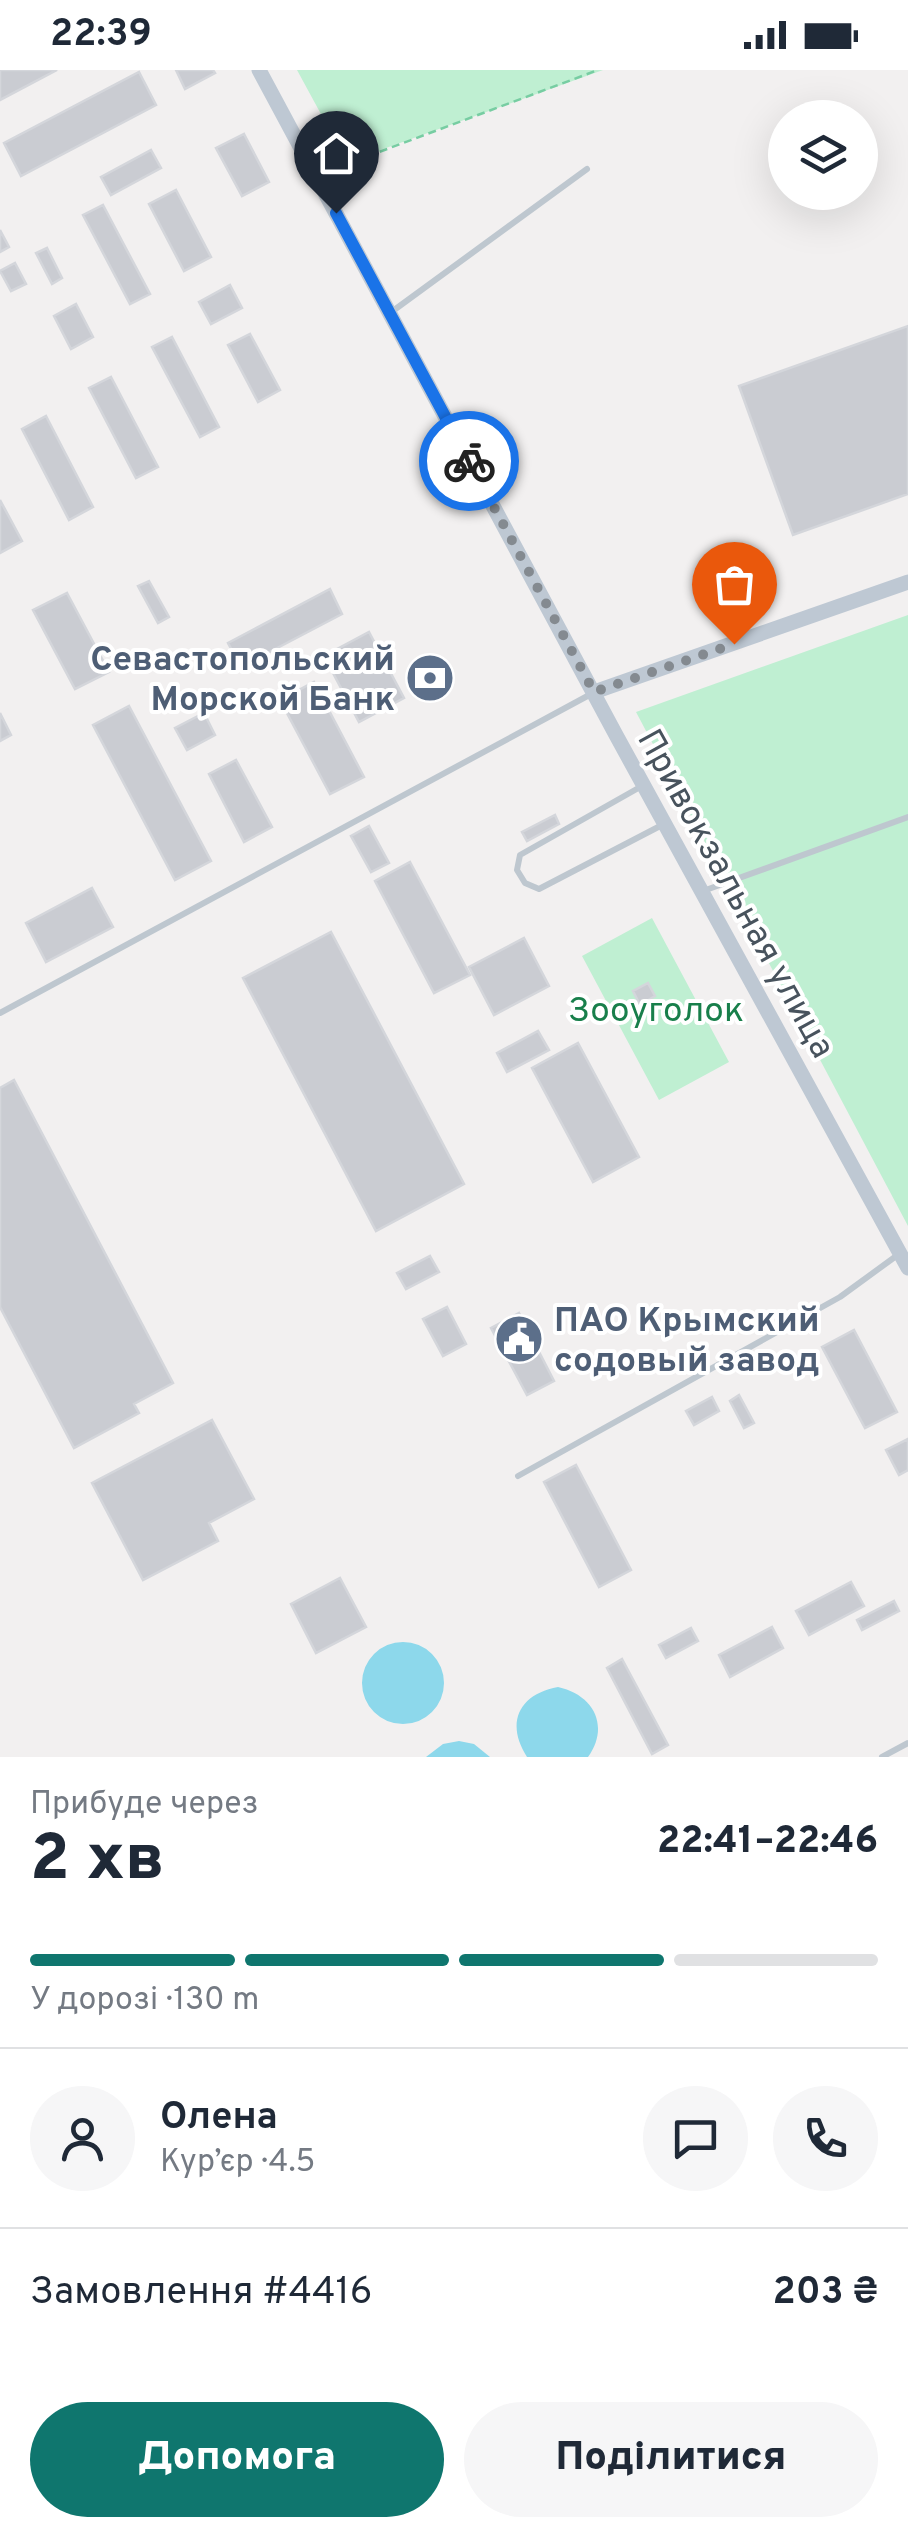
<!DOCTYPE html>
<html lang="uk">
<head>
<meta charset="utf-8">
<style>
  :root { --surface:#fff; --page:#f6f6f7; --text:#1f2937; --muted:#747a83; --line:#e0e1e3; --accent:#0f766e }
  body { margin:0; font-family:Overpass,sans-serif; background:var(--page); color:var(--text); height:100vh; display:flex; flex-direction:column; font-size:38px; white-space:nowrap }
  * { box-sizing:border-box; margin:0 }
  p { font-size:32px; color:var(--muted) }
  .icon { flex:none; width:55px; height:55px; fill:none; stroke:currentColor; stroke-width:2; stroke-linecap:round; stroke-linejoin:round }
  .map { position:relative; height:1687px; overflow:hidden }
  .drawer { display:flex; flex-direction:column; background:var(--surface); flex:1 }
  .drawer>* { flex:none }
  .tools { position:absolute; left:768px; top:30px; display:grid; gap:20px }
  .tools a { display:grid; place-items:center; width:110px; height:110px; border-radius:50%; background:var(--surface); box-shadow:0 10px 40px #0002; font-size:50px }
  .pin { position:absolute; display:grid; place-items:center; width:85px; height:85px; color:#fff; margin:-102px -42px; border-radius:50% 50% 50% 0; rotate:-45deg; box-shadow:0 0 10px #0007 }
  .pin .icon { rotate:45deg }
  .courier { position:absolute; display:grid; place-items:center; width:100px; height:100px; margin:-50px; border:8px solid #1a73e8; border-radius:50%; background:#fff; color:#222; box-shadow:0 2px 12px #0007 }
  .headline em { font-style:normal; font-weight:800 }
  .headline div { display:flex; flex-direction:column-reverse }
  .headline { display:flex; align-items:center; justify-content:space-between; height:170px; padding:0 30px }
  h1 { font-size:65px; font-weight:800; line-height:75px }
  .bar { display:grid; grid-template-columns:repeat(4,1fr); gap:15px 10px; align-content:center; height:120px; padding:0 30px }
  .bar i { height:12px; border-radius:8px; background:var(--line) }
  .bar .current { background:var(--accent) }
  .bar p { grid-column:span 4 }
  .line { display:flex; align-items:center; gap:25px; padding:0 30px; border-top:2px solid var(--line) }
  .line div { flex:1 }
  .round { display:grid; place-items:center; flex:none; width:105px; height:105px; border-radius:52px; background:var(--page) }
  .cta { display:flex; gap:20px; margin-top:auto; padding:20px 30px }
  .cta a { flex:1; height:115px; border-radius:60px; background:var(--accent); color:#fff; font-size:40px; font-weight:800; line-height:115px; text-align:center }
  .cta a+a { background:var(--page); color:var(--text) }
  .status { display:flex; justify-content:space-between; align-items:center; height:70px; padding:0 50px; background:var(--surface); direction:ltr }
  .status svg { height:28px; fill:currentColor }
  .map>svg:first-child { display:block }
  .green { fill:#bfefd2 }
  .water { fill:#8dd8eb }
  .building { fill:#caccd2; stroke:#d4d6db; stroke-width:2.5 }
  .lines { fill:none; stroke-linecap:round; stroke-linejoin:round }
  .path { stroke:#77cda2; stroke-width:2.5; stroke-dasharray:8 5; stroke-linecap:butt }
  .service { stroke:#bec7cf; stroke-width:6 }
  .secondary { stroke:#bec8d3; stroke-width:15 }
  .done { stroke:#848a90; stroke-width:10; stroke-dasharray:0 18 }
  .route { stroke:#1a73e8; stroke-width:12 }
  .labels { text-anchor:middle; stroke-width:8; stroke-linejoin:round; paint-order:stroke }
  .service-label { font-size:35px; font-weight:bold; fill:#4e5e75; stroke:#fff; text-anchor:end }
  .street-label { font-size:35px; fill:#48535d; stroke:#fff }
  .park-label { font-size:35px; fill:#187f4b; stroke:#fff }
</style>
</head>
<body>
<div class="status"><b>22:39</b><svg viewBox="0 0 49 12"><path d="M0 12V9h3v3zM5 12V6h3v6zM10 12V3h3v9zM15 12V0h3v12zM26 1h20v11H26zM47 4h2v5h-2z"/></svg></div>
<div class="map">
<svg width="908" height="1687" viewBox="0 0 908 1687">
  <rect width="100%" height="100%" fill="#f2f0f0"/>
  <path class="green" d="M297,0H603L347,92Z
    M908,545V1156L636,642Z
    M652,848L729,992L659,1030L582,886Z"/>
  <path class="water" d="M362 1613a41 41 0 1 1 82 0a41 41 0 1 1-82 0Z
    M558,1617C594,1625 610,1656 588,1687H527C505,1653 519,1624 558,1617Z
    M459,1671L474,1674L490,1687H426L443,1674Z"/>
  <path class="building" d="M0,0H57L0,30Z
    M176,0H213L215,3L185,19Z
    M139,2L156,35L21,106L4,73Z
    M244,64L269,112L242,126L216,78Z
    M151,80L161,98L111,125L101,107Z
    M176,120L211,187L184,201L149,134Z
    M103,135L150,224L130,234L83,145Z
    M0,160L9,177L0,182Z
    M47,178L62,208L52,214L36,183Z
    M15,193L26,214L11,221L0,201Z
    M230,215L242,238L211,254L199,232Z
    M76,234L93,267L71,279L54,246Z
    M908,256V424L793,465L739,316Z
    M250,264L280,320L258,332L228,275Z
    M172,267L219,357L200,367L152,277Z
    M111,307L158,397L136,408L89,318Z
    M46,346L93,437L69,450L22,359Z
    M0,430L22,471L0,483Z
    M149,511L169,547L158,553L138,516Z
    M330,519L342,544L241,597L228,573Z
    M67,523L109,602L75,619L33,540Z
    M369,562L404,628L359,652L324,586Z
    M314,612L364,707L330,724L280,630Z
    M129,636L211,791L175,810L93,655Z
    M0,643L11,665L0,671Z
    M204,643L215,665L187,680L175,658Z
    M236,690L272,757L244,772L209,704Z
    M555,745L559,754L527,771L522,762Z
    M369,756L389,793L371,802L351,766Z
    M410,792L470,905L434,923L375,811Z
    M92,818L113,857L46,892L26,853Z
    M331,862L464,1114L376,1161L243,908Z
    M524,868L549,916L494,945L469,897Z
    M648,913L655,926L640,935L633,921Z
    M538,961L549,980L507,1002L497,983Z
    M578,973L639,1087L593,1112L532,998Z
    M14,1010L173,1313L134,1334L139,1343L74,1378L0,1237V1018Z
    M430,1186L439,1202L406,1219L397,1203Z
    M447,1237L466,1274L443,1286L423,1249Z
    M519,1243L554,1311L527,1325L491,1258Z
    M854,1260L897,1342L865,1358L822,1277Z
    M739,1325L754,1353L744,1358L730,1331Z
    M712,1327L719,1341L694,1355L686,1341Z
    M212,1350L254,1429L209,1453L218,1471L143,1510L92,1413Z
    M908,1369V1400L899,1405L886,1380Z
    M576,1395L631,1500L599,1517L544,1412Z
    M340,1508L366,1557L316,1583L291,1534Z
    M851,1512L864,1536L809,1565L796,1541Z
    M894,1531L899,1541L862,1560L857,1550Z
    M772,1557L783,1578L730,1607L719,1585Z
    M691,1558L698,1571L666,1588L659,1575Z
    M622,1589L668,1675L652,1684L607,1598Z"/>
  <g class="lines">
    <path class="path" d="M331,100L598,0"/>
    <path class="service" d="M390,243L587,99
      M642,716L520,785L517,800L525,813L539,819L664,754
      M703,821L908,747
      M0,943L593,623
      M518,1406L840,1227L899,1184
      M882,1687L908,1673"/>
    <path class="secondary" d="M259,0L616,665L908,1198
      M594,622L908,512"/>
  </g>
  <g class="lines">
    <path class="done" d="M469,391L594,622L734,574"/>
    <path class="route" d="M336,143L469,391"/>
  </g>
  <defs>
    <g id="bank-disc" transform="scale(2.5)"><circle r="9.5" fill="#5c6f8a" stroke="#fff"/><path d="M-6-4H6V4H-6ZM0-2.3a2.3 2.3 0 1 0 0 4.6a2.3 2.3 0 1 0 0-4.6Z" fill="#fff"/></g>
    <g id="civic-disc" transform="scale(2.5)"><circle r="9.5" fill="#5c6f8a" stroke="#fff"/><path d="M-.6-6.5H3V-4.5H.6V-3L4-1V1h2V6H-6V1h2V-1L-.6-3ZM-1.2 2.5V6h2.4V2.5Z" fill="#fff"/></g>
  </defs>
  <g fill-rule="evenodd">
    <use href="#bank-disc" x="430" y="608"/>
    <use href="#civic-disc" x="519" y="1269"/>
  </g>
  <g class="labels">
    <g class="service-label">
      <text x="395" y="600">Севастопольский<tspan x="395" dy="40">Морской Банк</tspan></text>
      <text x="554" y="1261" text-anchor="start">ПАО Крымский<tspan x="554" dy="40">содовый завод</tspan></text>
    </g>
    <g class="street-label">
      <text transform="translate(737 823) rotate(61)" y="12">Привокзальная улица</text>
    </g>
    <g class="park-label">
      <text x="656" y="951">Зооуголок</text>
    </g>
  </g>
</svg>
<div class="tools">
<a><svg class="icon" aria-label="layers" viewBox="0 0 24 24"><path d="M12 4l9 5-9 5-9-5zM3 14l9 5 9-5"/></svg></a>
</div>
<div class="pin" style="left:734px;top:574px;background:#ea580c"><svg class="icon" aria-label="bag" viewBox="0 0 24 24"><path d="M5 8h14l-1 12H6zM9 8a3 3 0 0 1 6 0"/></svg></div>
<div class="pin" style="left:336px;top:143px;background:#1f2937"><svg class="icon" aria-label="home" viewBox="0 0 24 24"><path d="M3 11l9-7 9 7M6 9v11h12V9"/></svg></div>
<div class="courier" style="left:469px;top:391px"><svg class="icon" aria-label="bike" viewBox="0 0 24 24"><circle cx="6" cy="16" r="4"/><circle cx="18" cy="16" r="4"/><path d="M6 16l4-8h5l3 8M10 8l3 8H6M13 5h3"/></svg></div>
</div>
<section class="drawer">
<div class="headline"><div><h1>2 хв</h1><p>Прибуде через</p></div><em>22:41–22:46</em></div>
<div class="bar"><i class="current"></i><i class="current"></i><i class="current"></i><i></i><p>У дорозі · 130 m</p></div>
<div class="line" style="height:180px"><a class="round"><svg class="icon" aria-label="person" viewBox="0 0 24 24"><circle cx="12" cy="8" r="4"/><path d="M4 21q1-7 8-7t8 7"/></svg></a><div><b>Олена</b><p>Кур’єр · 4.5</p></div><a class="round"><svg class="icon" aria-label="chat" viewBox="0 0 24 24"><path d="M4 5h16v11H9l-5 4z"/></svg></a><a class="round"><svg class="icon" aria-label="phone" viewBox="0 0 24 24"><path d="M5 4h4l2 5-3 2q2 4 5 5l2-3 5 2v4C11 20 4 13 5 4z"/></svg></a></div>
<div class="line" style="height:130px"><div>Замовлення #4416</div><b>203 ₴</b></div>
<div class="cta"><a>Допомога</a><a>Поділитися</a></div>
</section>
</body>
</html>
